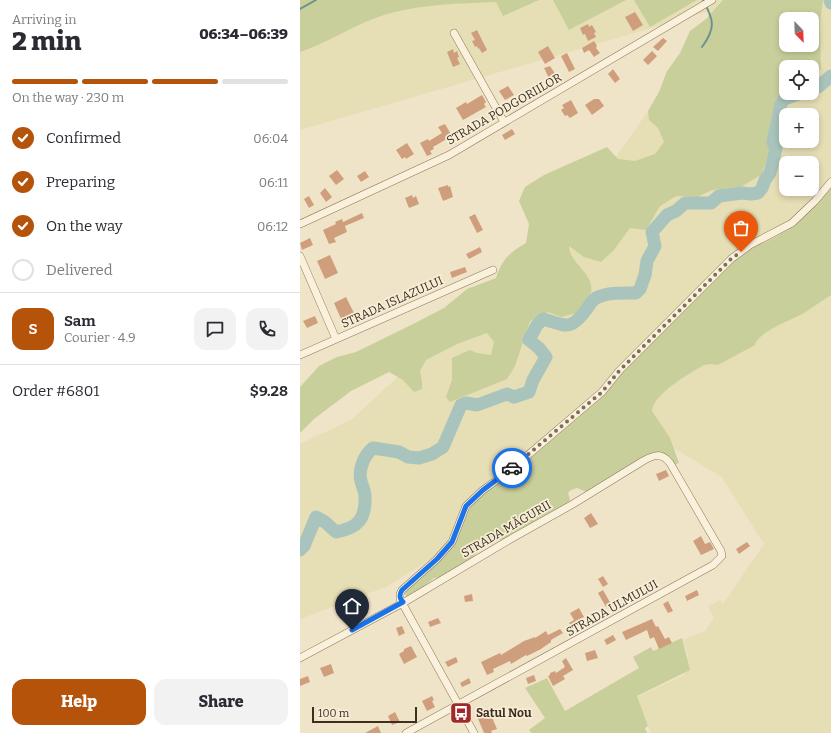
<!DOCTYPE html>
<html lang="en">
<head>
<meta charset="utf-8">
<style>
  :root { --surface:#fff; --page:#f2f2f3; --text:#2b2b33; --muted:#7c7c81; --line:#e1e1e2; --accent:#b45309 }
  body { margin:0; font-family:Bitter,serif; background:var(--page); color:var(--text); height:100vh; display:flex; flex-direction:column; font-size:15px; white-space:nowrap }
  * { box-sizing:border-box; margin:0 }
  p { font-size:13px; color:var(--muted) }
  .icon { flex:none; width:22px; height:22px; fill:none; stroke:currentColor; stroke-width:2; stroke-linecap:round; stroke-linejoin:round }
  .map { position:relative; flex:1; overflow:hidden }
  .panel { display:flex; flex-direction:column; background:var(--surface); width:300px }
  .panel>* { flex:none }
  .needle { width:26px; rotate:157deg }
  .fabs { position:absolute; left:479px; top:12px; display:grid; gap:8px }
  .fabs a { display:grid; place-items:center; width:40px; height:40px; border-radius:8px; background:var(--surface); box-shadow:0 2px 6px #0003; font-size:20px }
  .scale { position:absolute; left:12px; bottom:10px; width:105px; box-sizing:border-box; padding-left:4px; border:2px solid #3d2e20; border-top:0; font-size:11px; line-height:14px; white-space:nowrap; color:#3d2e20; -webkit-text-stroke:3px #f7eed8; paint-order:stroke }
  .pin { position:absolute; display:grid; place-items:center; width:34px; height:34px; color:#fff; margin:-41px -17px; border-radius:50% 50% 50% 0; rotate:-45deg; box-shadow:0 0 4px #0007 }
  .pin .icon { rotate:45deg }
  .courier { position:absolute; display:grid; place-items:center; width:40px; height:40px; margin:-20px; border:3px solid #1a73e8; border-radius:50%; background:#fff; color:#222; box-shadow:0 1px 5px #0007 }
  .summary em { font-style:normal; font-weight:800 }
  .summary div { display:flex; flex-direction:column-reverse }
  .summary { display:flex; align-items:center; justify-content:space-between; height:68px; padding:0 12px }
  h1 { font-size:26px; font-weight:800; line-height:30px }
  .bar { display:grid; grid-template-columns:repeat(4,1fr); gap:6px 4px; align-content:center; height:48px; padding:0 12px }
  .bar i { height:5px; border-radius:3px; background:var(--line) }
  .bar .on { background:var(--accent) }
  .bar p { grid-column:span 4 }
  .line { display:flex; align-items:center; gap:10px; padding:0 12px; border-top:1px solid var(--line) }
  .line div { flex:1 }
  .round { display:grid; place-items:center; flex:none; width:42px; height:42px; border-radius:12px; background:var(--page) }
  ol { padding:0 12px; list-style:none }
  li { display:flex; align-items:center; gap:12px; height:44px }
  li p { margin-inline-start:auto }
  li .icon { padding:4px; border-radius:50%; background:var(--accent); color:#fff; stroke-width:4 }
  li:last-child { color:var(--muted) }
  li i { width:22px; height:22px; border:2px solid var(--line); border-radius:50% }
  .primary-button { display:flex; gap:8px; margin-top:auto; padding:8px 12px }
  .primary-button a { flex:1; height:46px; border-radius:12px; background:var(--accent); color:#fff; font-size:16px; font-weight:800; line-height:46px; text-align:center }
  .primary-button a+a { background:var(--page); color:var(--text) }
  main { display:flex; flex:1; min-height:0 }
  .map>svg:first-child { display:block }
  .farmland { fill:#e6deb5; fill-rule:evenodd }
  .green { fill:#c9cf9b; fill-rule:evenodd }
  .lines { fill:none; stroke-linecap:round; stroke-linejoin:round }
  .stream { stroke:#6f938a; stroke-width:2 }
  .river { stroke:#a9c4bc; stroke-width:13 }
  .building { fill:#cf9f7d }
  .street-casing { stroke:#8d765c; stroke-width:8 }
  .street { stroke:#faf1dc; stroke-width:7 }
  .done { stroke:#7c6e5b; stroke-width:4; stroke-dasharray:0 7.2 }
  .route { stroke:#1a73e8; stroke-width:5 }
  .labels { text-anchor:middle; stroke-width:3.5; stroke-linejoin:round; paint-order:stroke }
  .street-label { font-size:12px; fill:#3d2e20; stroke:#f7eed8 }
  .poi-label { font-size:12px; font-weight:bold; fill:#3d2e20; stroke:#f7eed8; text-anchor:start }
</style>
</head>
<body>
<main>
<section class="panel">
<div class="summary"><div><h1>2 min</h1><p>Arriving in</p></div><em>06:34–06:39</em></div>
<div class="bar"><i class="on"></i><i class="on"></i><i class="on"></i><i></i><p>On the way · 230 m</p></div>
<ol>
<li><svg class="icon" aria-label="check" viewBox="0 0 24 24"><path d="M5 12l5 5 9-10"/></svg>Confirmed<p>06:04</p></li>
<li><svg class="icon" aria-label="check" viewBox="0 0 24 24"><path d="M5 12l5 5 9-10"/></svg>Preparing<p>06:11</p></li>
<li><svg class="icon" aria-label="check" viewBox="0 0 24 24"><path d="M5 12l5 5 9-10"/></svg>On the way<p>06:12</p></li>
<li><i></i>Delivered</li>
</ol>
<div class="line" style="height:72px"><b class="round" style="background:var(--accent);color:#fff">S</b><div><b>Sam</b><p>Courier · 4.9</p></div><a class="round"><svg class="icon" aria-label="chat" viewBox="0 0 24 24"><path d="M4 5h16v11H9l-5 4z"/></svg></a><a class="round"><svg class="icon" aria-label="phone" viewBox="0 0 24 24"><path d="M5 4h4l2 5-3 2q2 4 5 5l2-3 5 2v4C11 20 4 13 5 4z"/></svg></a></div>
<div class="line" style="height:52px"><div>Order #6801</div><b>$9.28</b></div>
<div class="primary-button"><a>Help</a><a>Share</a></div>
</section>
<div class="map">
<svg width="531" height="733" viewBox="0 0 531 733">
  <rect width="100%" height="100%" fill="#f0e4c8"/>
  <path class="farmland" d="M0,0H531V733H351L337,697L384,675L382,664L388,656L383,640L405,631L414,618L408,606L420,600L423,604L464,544L422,477L341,429L86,587L0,619V444L51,420L104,371L211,307L404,31L410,11L0,130ZM486,19H512V45H486ZM486,67H512V93H486ZM486,115H512V141H486ZM486,163H512V189H486Z"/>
  <path class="green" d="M0,0H239L203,16L196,2C153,4 110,4 70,20C46,30 24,44 0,52Z
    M253,0H326L269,30Z
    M334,0H397L350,27Z
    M423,0H523L520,23L521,69L512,74V67H486V88L476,99L468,136L469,152L462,174L441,187L412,190L397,197L376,196L360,206L346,230L330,228L313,251L301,262L284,257L269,246C269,263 295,274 291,292C289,299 281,307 277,313L261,317L248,312L230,321L215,366L207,379L150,402L146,397L152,380V358L170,350L177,353L191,355L194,342L187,333L157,344L126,360L120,371L122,381V389L114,392L103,380L89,372L51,391L14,419L0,433V387L19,366L37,357L56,352L113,324L144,308L167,289L196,278C202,259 210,252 226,243L229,224L219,201L225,187L244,175L307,147L318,159L335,161L355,154L364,142L358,128L349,120L348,111L359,92L367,71L380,53L390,31L406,19ZM486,19H512V45H486Z
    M531,187V295C522,301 513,307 504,313C494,319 457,332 455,345L418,365L411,364L404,365C390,373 353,394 352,411L370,438L379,463L374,465L364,454L289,491H284L277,488L271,490L268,493L270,500L269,503L218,536L185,543L173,557L158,568L144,577L134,578L113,595L106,597L105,593L107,589L153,543L159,534L166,513L178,498L213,472L327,366L412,284L436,259L444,251L466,242L493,227Z
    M382,638L390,670L337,696L348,726L345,728L347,733H231L229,730L245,718L225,688L247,678L265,711L339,668L333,657L351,647L353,651Z"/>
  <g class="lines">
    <path class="stream" d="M0,9L16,0
      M402,47C416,28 414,20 403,0"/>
    <path class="river" d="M530,0L531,3
      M512,89L518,87L531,76
      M0,550L4,546L16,517L25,522L36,532C58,528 66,519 65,496C65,491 62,486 61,481C58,470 64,455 73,448L99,452L108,457L119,458L132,454L143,447L161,405L166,403L177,405L207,394L214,397L229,392L233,380L246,357L239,348L229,340L237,325L243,319C265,325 270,332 286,310C289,306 291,301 296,298C307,292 323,293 336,293L340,289L345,275L347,261L355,246L352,232L367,215L376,211L385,203H411L419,196L442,193L451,194L458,193L462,188L465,180L470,173L476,149L473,142L481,104L484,99L501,93"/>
  </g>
  <path class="building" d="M335,12L343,25L333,31L325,17Z
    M288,24L289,27L292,25L296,32L294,33L296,37L288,41L285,34L283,35L280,28Z
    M177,30L187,50L182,53L179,48L178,49L177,46L175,47L172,41L175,40L171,33Z
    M363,38L367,41L358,51L353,47Z
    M294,41L297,46L296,48L300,53L294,57L289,50L284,53L282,48Z
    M248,46L255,58L245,64L238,52Z
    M153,49L154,53L157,51L159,57L157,58L160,64L153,67L147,52Z
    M352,51L357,56L348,65L343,60Z
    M267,53L275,69L269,72L261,56Z
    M250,66L258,78L251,82L244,68Z
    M313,69L320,79L315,83L308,74Z
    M208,86L214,95L205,100L199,91Z
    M182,95L186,102L184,104L186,107L163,120L156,108L166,102L167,104Z
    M294,99H299L304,106L292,115L285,105Z
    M271,100L278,113L270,118L267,115L265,116L261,110L264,108L262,105Z
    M145,124L152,136L133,147L134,149L130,151L132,154L127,156L120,143L128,139L129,141L142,133L138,127Z
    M212,129L215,134L205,140L202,135Z
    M107,143L114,154L106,159L105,157L102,159L96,150Z
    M37,170L44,179L36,185L29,176Z
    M65,171L69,177L61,182L57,176Z
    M148,185V187L150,186L153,197L143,201L138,188Z
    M25,188L32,197L26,202L20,193Z
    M112,195L113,198L116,196L119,204L109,208L105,198Z
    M9,196L14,205L9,208L4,199Z
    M62,213L64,218L45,226L47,232L34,238L36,242L29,244L23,230L36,224L35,222L42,219L43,222Z
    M175,214L183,230L177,233L169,217Z
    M10,238L13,245L2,250L0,243Z
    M180,247L182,252L169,259L166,254Z
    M30,255L38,273L25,279L17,261Z
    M165,267L167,272L152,278L150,272Z
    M46,297L55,315L42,321L34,303Z
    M15,316L18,323L7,328L3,321Z
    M366,470L369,476L359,481L356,474Z
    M291,513L298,524L290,528L284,518Z
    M401,536L405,544L410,542L414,549L401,555L393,541Z
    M447,542L450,546L439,554L436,549Z
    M303,576L308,584L303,587L298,579Z
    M356,580L357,585L347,588L345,583Z
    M303,590L311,604L306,607L298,593Z
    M397,590L399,595L387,601L385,596Z
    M172,594L173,601L165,602L164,596Z
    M368,601L373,611L368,613L363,604Z
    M279,608L284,617L280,619L282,622L272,628L269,623L274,620L270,613Z
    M138,618L141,623L130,627L128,622Z
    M352,619L356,627L358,626L365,639L369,637L372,643L359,649L354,637L350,639L347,630L326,640L322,632Z
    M102,626L105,633L99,636L96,628Z
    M260,629L263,633L251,640V642L241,649L227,656L226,655L211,664L210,661L193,669L194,672L187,675L181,662L200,653L201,655L224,641L235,637V638L246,631L248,635Z
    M313,635L316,640L307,645L304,640Z
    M111,646L117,657L104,664L99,654L104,651V649Z
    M295,650L298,658L287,661L285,653Z
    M156,657L158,662L148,667L145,662Z
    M266,658L273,670L263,676L265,679L253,686L248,676L250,675V673L255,671L256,673L265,667L262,661Z
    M31,664L34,673L24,677L20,668Z
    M234,675L236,681L228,684L226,678Z
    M8,676L10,682L0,686V679Z
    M169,678L171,683L162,687L160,683Z
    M132,696L134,700L132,701L135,707L127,711L122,701Z
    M188,708L197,729L191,731L192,733H184L176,714Z
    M95,712L100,722L92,725L88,716Z
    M78,726L81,733H65Z"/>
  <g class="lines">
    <g class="street-casing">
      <path id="street" d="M154,33L204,122
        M0,224L149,155L412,0
        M0,256L36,339
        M0,355L193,270
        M0,658L103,603L209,540L273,504L343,461C354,455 361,452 370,463L421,551L422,556L413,565L106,733
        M174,733L100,599V594L102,590L137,559L152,542L166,506L183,490L208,472L302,392L319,371L431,259L450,245L492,223L515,201L531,182"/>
    </g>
    <use href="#street" class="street"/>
  </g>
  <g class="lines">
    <path class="done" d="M212,468L302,392L319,371L431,259L441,252"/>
    <path class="route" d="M52,630L103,602C99,598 99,595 102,590L137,559L152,542L166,506L183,490L212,468"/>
  </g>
  <defs>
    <g id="bus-square" transform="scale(1.15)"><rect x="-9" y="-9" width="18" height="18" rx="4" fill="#9e2a2b" stroke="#f7eed8"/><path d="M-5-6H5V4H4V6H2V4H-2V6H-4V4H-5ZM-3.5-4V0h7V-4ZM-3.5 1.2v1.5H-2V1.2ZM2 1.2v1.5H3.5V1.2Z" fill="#fff"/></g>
  </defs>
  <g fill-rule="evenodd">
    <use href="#bus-square" x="161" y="713"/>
  </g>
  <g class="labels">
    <g class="street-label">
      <text transform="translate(204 109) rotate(-30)" y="4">STRADA PODGORIILOR</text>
      <text transform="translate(92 302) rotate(-24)" y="4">STRADA ISLAZULUI</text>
      <text transform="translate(206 529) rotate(-30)" y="4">STRADA MĂGURII</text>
      <text transform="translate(312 608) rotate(-29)" y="4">STRADA ULMULUI</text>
    </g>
    <g class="poi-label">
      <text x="176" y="717">Satul Nou</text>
    </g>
  </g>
</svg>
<div class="fabs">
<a><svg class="needle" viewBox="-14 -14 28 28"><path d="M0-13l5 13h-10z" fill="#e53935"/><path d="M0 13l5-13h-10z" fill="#7c7c81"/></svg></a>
<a><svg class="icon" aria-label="locate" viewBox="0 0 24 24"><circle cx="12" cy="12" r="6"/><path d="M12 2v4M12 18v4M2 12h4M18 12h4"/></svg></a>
<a>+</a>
<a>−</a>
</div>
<div class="scale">100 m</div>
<div class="pin" style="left:441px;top:252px;background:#ea580c"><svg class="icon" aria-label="bag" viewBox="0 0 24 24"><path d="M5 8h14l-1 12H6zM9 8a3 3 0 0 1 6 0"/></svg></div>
<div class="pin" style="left:52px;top:630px;background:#1f2937"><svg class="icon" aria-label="home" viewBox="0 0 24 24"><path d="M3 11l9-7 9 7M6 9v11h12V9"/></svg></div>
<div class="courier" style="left:212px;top:468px"><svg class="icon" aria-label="car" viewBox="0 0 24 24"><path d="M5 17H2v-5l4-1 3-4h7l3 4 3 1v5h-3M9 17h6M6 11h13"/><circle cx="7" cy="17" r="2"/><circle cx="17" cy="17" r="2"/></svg></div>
</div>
</main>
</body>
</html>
